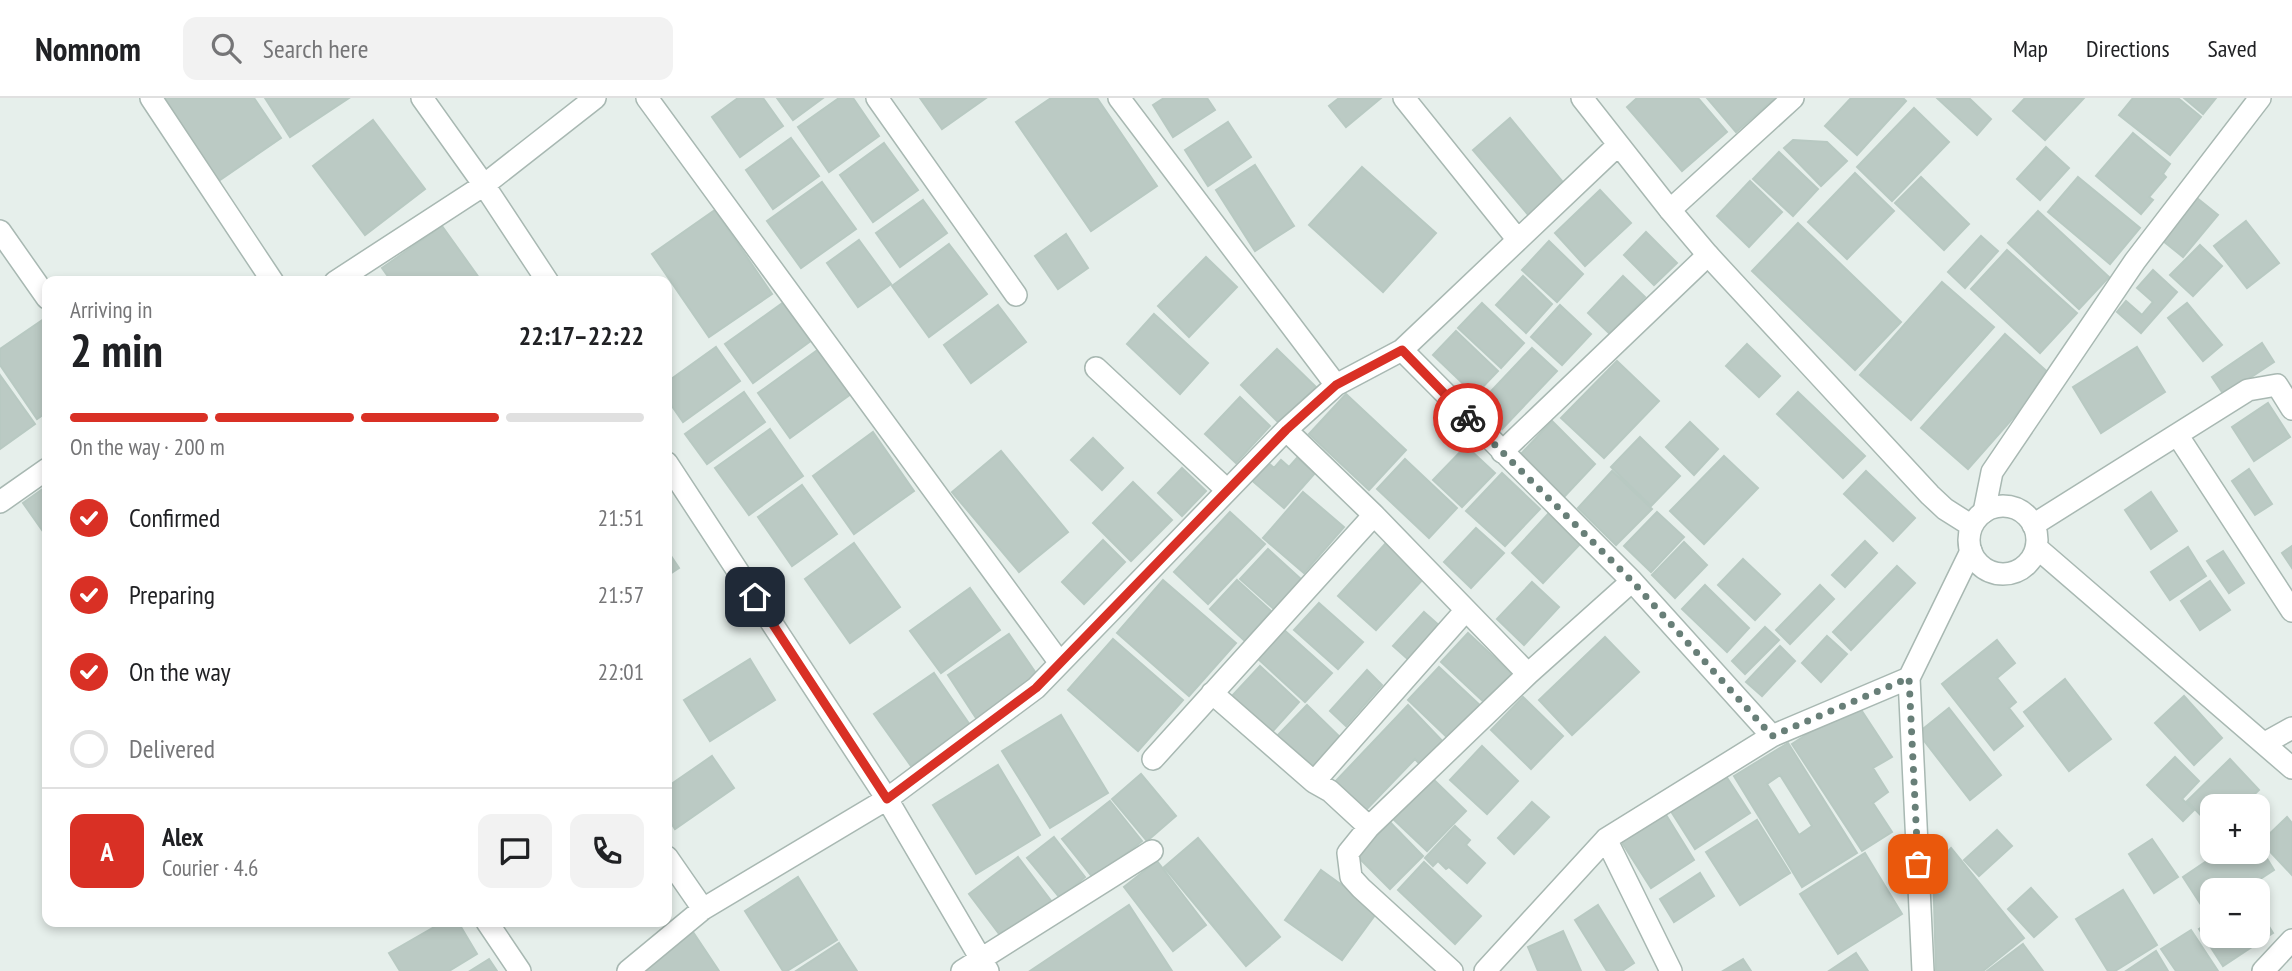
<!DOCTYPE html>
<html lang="en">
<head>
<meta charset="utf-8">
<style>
  :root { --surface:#fff; --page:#f2f2f2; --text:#202124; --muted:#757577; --line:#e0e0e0; --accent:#d93025 }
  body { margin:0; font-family:"PT Sans Narrow",sans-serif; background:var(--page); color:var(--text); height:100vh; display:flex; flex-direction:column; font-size:26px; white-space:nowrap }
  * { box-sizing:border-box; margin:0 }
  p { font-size:23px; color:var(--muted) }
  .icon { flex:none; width:38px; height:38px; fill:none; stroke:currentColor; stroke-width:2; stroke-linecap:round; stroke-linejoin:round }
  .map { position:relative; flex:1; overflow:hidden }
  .drawer { position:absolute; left:42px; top:178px; width:630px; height:651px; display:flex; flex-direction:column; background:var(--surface); border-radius:14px; box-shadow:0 4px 10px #0003 }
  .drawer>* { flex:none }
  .fabs { position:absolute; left:2200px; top:696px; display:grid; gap:14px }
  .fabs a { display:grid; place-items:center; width:70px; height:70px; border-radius:14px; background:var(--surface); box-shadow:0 4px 10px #0003; font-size:35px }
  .pin { position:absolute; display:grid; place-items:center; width:60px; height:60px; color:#fff; margin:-30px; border-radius:14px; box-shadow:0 4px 10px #0006 }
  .courier { position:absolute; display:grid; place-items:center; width:70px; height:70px; margin:-35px; border:5px solid #d93025; border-radius:50%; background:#fff; color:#222; box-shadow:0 2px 9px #0007 }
  .summary em { font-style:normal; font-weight:800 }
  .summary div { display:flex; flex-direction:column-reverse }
  .summary { display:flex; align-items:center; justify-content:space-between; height:119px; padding:0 28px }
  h1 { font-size:46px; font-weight:800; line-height:52px }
  .bar { display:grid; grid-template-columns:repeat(4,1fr); gap:10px 7px; align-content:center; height:84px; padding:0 28px }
  .bar i { height:9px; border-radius:5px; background:var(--line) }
  .bar .on { background:var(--accent) }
  .bar p { grid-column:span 4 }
  .line { display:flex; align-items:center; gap:18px; padding:0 28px; border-top:2px solid var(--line) }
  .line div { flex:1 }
  .round { display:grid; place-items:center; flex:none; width:74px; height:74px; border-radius:14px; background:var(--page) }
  ol { padding:0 28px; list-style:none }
  li { display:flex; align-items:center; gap:21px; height:77px }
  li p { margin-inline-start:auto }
  li .icon { padding:7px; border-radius:50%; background:var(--accent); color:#fff; stroke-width:4 }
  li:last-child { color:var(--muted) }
  li i { width:38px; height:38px; border:4px solid var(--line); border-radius:50% }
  header { display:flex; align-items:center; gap:42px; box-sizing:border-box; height:98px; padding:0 35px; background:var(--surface); border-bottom:2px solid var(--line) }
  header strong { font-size:33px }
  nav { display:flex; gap:38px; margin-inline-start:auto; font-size:24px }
  .search { width:490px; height:63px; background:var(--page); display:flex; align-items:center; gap:18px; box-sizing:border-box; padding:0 24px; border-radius:14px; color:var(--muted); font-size:26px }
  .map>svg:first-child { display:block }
  .building { fill:#bbcac4; stroke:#b8c9c2; stroke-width:2; fill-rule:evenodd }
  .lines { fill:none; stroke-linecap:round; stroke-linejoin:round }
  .minor-casing { stroke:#a8b8b2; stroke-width:24 }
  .tertiary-casing { stroke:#a8b8b2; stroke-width:24 }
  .minor { stroke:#fff; stroke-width:21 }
  .tertiary { stroke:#fff; stroke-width:21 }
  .done { stroke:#687f78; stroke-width:7; stroke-dasharray:0 12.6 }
  .route { stroke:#d93025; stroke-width:9 }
</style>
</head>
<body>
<header>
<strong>Nomnom</strong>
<div class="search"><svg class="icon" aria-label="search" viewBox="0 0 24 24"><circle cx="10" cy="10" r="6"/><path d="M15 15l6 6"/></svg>Search here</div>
<nav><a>Map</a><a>Directions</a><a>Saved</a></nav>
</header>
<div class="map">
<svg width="2292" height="873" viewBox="0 0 2292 873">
  <rect width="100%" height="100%" fill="#e6efeb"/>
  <path class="building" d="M161,0H254L281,40L217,84Z
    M265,0H349L290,39Z
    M738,0H763L783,28L740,59L712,19Z
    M777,0H823L793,22Z
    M839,0H853L879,38L829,74L798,29Z
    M920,0H986L942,31Z
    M1051,0H1097L1157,88L1091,133L1016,24Z
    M1164,0H1207L1215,12L1173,39L1153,7Z
    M1339,0H1381L1346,29L1329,8Z
    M1637,0H1698L1727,34L1682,73L1627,9Z
    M1707,0H1775L1736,34Z
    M1851,0H1903L1906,3L1857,57L1825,28Z
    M1937,0H1969L1991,21L1977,37Z
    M2025,0H2084L2045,42L2013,13Z
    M2133,0H2178L2201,19L2170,57L2119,17Z
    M2184,0H2216L2203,16Z
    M1914,10L1949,44L1892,103L1857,69Z
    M1510,20L1566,88L1530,119L1473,52Z
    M373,22L425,91L365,137L313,68Z
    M1228,24L1251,59L1208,88L1185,52Z
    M2133,35L2170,66L2163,76L2166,79L2149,99L2153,102L2141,116L2096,78Z
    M791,40L819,78L773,111L746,72Z
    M1793,42L1827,44L1847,63L1821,88L1784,50Z
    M884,45L918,92L873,124L840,77Z
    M2046,49L2069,70L2040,102L2017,81Z
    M1779,54L1818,91L1793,118L1753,81Z
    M1255,67L1294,128L1255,153L1216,92Z
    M1362,69L1436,135L1383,194L1309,127Z
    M1855,75L1894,113L1847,161L1808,124Z
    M1921,79L1969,126L1944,152L1895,105Z
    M2078,79L2140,130L2110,166L2048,114Z
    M1750,83L1782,114L1749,149L1717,118Z
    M822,84L856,131L801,170L767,123Z
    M1600,92L1631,125L1585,168L1555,135Z
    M2197,100L2218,117L2183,159L2162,142Z
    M923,102L947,135L900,169L876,135Z
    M715,112L772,196L709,239L652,156Z
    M2038,113L2109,179L2079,211L2008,145Z
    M2246,123L2279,165L2247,190L2214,148Z
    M1798,125L1901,224L1855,272L1752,173Z
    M442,128L482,184H392L382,170Z
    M1646,134L1677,165L1654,187L1624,157Z
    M1066,136L1088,170L1058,191L1035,158Z
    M1981,138L1998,153L1965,190L1948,174Z
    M859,142L891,186L858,209L827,165Z
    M1549,143L1583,176L1557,204L1522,172Z
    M949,146L987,196L929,239L892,188Z
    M2200,147L2222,168L2193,198L2170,177Z
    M2007,152L2077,215L2040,255L1971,191Z
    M1206,159L1237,189L1189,239L1158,208Z
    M2153,172L2177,194L2141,235L2117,214L2126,203L2142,217L2153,204L2137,190Z
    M1523,178L1552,206L1526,235L1496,207Z
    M1623,178L1645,199L1610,236L1588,215Z
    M1942,184L1994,229L1911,322L1860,277Z
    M784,204L812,242L753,285L725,246Z
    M1482,205L1524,245L1501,270L1458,230Z
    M2187,205L2222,247L2203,263L2168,220Z
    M998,207L1026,244L971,285L944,247Z
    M1560,207L1591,236L1562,267L1531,239Z
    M1154,216L1208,265L1180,296L1127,246Z
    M47,219V314L37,321L0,267V251Z
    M1456,233L1498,273L1475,297L1433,257Z
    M2005,236L2051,277L1968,371L1921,330Z
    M2262,245L2274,264L2224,297L2212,279Z
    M1747,246L1780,278L1759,299L1726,268Z
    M716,249L740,283L683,324L667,301V284Z
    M2137,249L2165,294L2101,335L2073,289Z
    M1532,250L1557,273L1502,331L1477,308Z
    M819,251L851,296L790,340L758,295Z
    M1277,251L1316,289L1279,325L1241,287Z
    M1617,263L1659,303L1604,360L1561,320Z
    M0,277L35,326L0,351Z
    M744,294L765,324L707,366L685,336Z
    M1798,294L1865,358L1843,380L1777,316Z
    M1346,296L1406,352L1369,392L1309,336Z
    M1240,299L1270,328L1236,365L1205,336Z
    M2268,305L2290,339L2254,363L2232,329Z
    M1552,323L1595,366L1563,400L1519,358Z
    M1690,324L1718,351L1694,377L1666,349Z
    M770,331L803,378L749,417L715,370Z
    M873,334L914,393L854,436L813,378Z
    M1640,339L1680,378L1651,408L1611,369Z
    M1093,340L1123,370L1102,392L1071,362Z
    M1466,348L1495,375L1462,409L1433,382Z
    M1001,353L1068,434L1019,474L952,394Z
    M1724,358L1758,390L1704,446L1670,413Z
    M1297,360L1315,375L1284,410L1249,380L1265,362L1274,370L1281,362L1289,369Z
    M1405,361L1457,410L1429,440L1377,391Z
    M1182,370L1206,393L1182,418L1158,395Z
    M2249,371L2272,406L2255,417L2232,383Z
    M1612,373L1652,411L1616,447L1578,410Z
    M1866,373L1915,420L1893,443L1844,396Z
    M1502,375L1540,411L1505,448L1466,413Z
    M1133,384L1172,422L1131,463L1093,425Z
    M802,387L837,436L792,468L758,419Z
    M47,388V439L23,405Z
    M1303,394L1344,429L1304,475L1263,440Z
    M2151,394L2177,433L2151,451L2125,412Z
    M1230,414L1265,446L1208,506L1174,474Z
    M1657,414L1684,439L1651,474L1624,448Z
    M1549,415L1581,445L1543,485L1512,455Z
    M1476,430L1504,455L1471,490L1444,464Z
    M1103,442L1125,464L1084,506L1062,484Z
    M1865,443L1877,455L1845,489L1832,477Z
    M1684,444L1707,467L1675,500L1652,477Z
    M854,445L900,509L850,545L805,481Z
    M1386,445L1424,480L1376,532L1338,498Z
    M2292,448V470L2282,455Z
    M2188,449L2206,478L2170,502L2151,474Z
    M1268,451L1302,482L1275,512L1240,481Z
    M667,452L679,470L667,478Z
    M2223,453L2244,485L2229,495L2207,463Z
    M1743,461L1780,496L1755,522L1718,487Z
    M1897,468L1915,485L1851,552L1833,534Z
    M1163,482L1236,545L1189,598L1117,535Z
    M1237,482L1271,513L1245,543L1210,511Z
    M2210,483L2230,512L2200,532L2181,503Z
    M1532,484L1559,509L1524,547L1497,521Z
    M1705,487L1749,530L1727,554L1682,511Z
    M1820,487L1834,501L1790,546L1776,532Z
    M970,490L1000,532L941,575L910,533Z
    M1319,505L1363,544L1338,571L1294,532Z
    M1424,514L1441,529L1410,563L1393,548Z
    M1765,529L1779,542L1745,576L1732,563Z
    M1283,531L1332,575L1305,604L1257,560Z
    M1468,535L1512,576L1485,605L1441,564Z
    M1009,536L1040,581L978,623L948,577Z
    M1827,538L1847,556L1821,584L1802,565Z
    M1605,539L1639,574L1572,637L1539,602Z
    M1113,541L1183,602L1138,653L1068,592Z
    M1997,542L2015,565L1997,580L2016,604L2009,610L2023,628L1994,652L1942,586Z
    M1780,548L1795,563L1762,598L1746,584Z
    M750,561L775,602L710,643L684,602Z
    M1260,568L1299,604L1272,634L1232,598Z
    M1439,569L1483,610L1452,644L1408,602Z
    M1367,572L1382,587L1346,628L1330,613Z
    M934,575L970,627L911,668L874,616Z
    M2065,581L2111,641L2069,673L2024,614Z
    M2184,598L2222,640L2194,667L2155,625Z
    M1523,599L1563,638L1531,671L1491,632Z
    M1856,604L1892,659L1873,670L1888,694L1873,705L1892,734L1862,753L1792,646Z
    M1307,607L1345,644L1316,675L1277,638Z
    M1408,607L1448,649L1425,672L1415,661L1363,715L1333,686Z
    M1949,610L2001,677L1970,702L1918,635Z
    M1061,617L1108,695L1050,730L1002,653Z
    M1788,645L1857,755L1802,789L1734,678ZM1780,677L1812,728L1799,737L1767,686Z
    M1482,648L1518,683L1487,716L1450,682Z
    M712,658L734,690L675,731L667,719V689Z
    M2175,659L2199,683L2182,701L2194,712L2183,723L2147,687Z
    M2230,661L2259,692L2241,709H2212V729L2187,703Z
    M998,667L1040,737L976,776L933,707Z
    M1722,672L1750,715L1695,751L1667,707Z
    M1141,676L1176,718L1147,743L1112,701Z
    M1431,679L1466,713L1427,753L1392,720Z
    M1110,703L1142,743L1094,781L1062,741Z
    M1532,704L1549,719L1514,756L1498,740Z
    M1663,712L1694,762L1651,790L1619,740Z
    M1385,719L1423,758L1390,791L1351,752Z
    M2287,719L2292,725V777L2261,744Z
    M1757,722L1790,775L1740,807L1706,754Z
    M1455,728L1470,742L1466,747L1485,765L1467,785L1449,769L1446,771L1438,763L1433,768L1425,760Z
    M1997,732L2012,748L1979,778L1964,762Z
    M1054,739L1085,779L1060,800L1027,760Z
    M1198,740L1280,839L1246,868L1164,769Z
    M2152,741L2178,779L2154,795L2129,756Z
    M2258,746L2274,772L2242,793H2212V813L2207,816L2183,779L2220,754H2258Z
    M1951,750L2024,840L1983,873H1936L1933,770Z
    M1865,755L1902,816L1838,856L1800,796Z
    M1018,759L1052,804L1003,841L969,796Z
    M1157,763L1206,827L1173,853L1124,789Z
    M1424,764L1481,818L1455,846L1398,792Z
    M1321,772L1378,813L1342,862L1285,822Z
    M1700,775L1714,798L1674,824L1660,801Z
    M798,779L837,842L787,873H783L745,813Z
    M2031,790L2057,819L2034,839L2008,811Z
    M2123,792L2157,847L2115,873H2108L2076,821Z
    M1129,807L1172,873H1030Z
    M1598,807L1634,865L1622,873H1607L1575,822Z
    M2258,811L2273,835L2223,868L2199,831L2212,822V838H2258Z
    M443,824H458L477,856L449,873H400L389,855Z
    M2191,832L2218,873H2176L2161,851Z
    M1563,833L1581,873H1538L1528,849Z
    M693,834L719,873H644L641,869Z
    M839,845L857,873H796Z
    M2023,846L2043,873H1987Z
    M2156,853L2168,873H2126Z
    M1856,855L1868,873H1829Z
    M489,861L497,873H470Z
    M1743,861L1751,873H1723Z"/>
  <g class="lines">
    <g class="minor-casing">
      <path id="minor" d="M151,0L273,184
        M422,0L484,87L548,184
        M647,0L1060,565
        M877,0L1016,197
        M1119,0L1336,287
        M1404,0L1518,142
        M1582,0L1670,112
        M0,133L47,200
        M335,184L484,87L595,0
        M1402,252L1632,483L1772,638
        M1096,270L1227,392
        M1286,332L1374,417L1528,576
        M2178,338L2292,513
        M1502,354L1708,157
        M667,365L887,701L988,873
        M0,404L47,371
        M1984,414L1992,374L2135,163L2260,0
        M2033,427L2248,292L2277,287L2292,311
        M1212,595L1314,684L1466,512
        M2265,645L2292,630
        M1153,661L1374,417
        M1314,684L1330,693L1369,729L1528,576L1632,483
        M1369,729L1348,755L1351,779L1361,790L1452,873
        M1606,741L1671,873
        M667,759L703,811
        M487,824L520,873
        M628,873L703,811L887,701L1036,590L1286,332L1336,287L1402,252L1617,48
        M962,873L1152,753
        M1485,873L1606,741L1772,638L1909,580
        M1923,873L1909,580L1971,453
        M2263,873L2292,842"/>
    </g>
    <g class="tertiary-casing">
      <path id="tertiary" d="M1793,0L1670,112L1708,157L1930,397L1945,411L1972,428
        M1969 442a34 34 0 1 1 68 0a34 34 0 1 1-68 0Z
        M2036,449L2292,670"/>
    </g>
    <use href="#minor" class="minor"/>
    <use href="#tertiary" class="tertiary"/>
  </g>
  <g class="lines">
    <path class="done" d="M1468,320L1632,483L1772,638L1909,580L1918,766"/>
    <path class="route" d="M755,499L887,701L1036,590L1286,332L1336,287L1402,252L1468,320"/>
  </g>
</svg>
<div class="fabs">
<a>+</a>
<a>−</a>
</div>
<div class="pin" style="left:1918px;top:766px;background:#ea580c"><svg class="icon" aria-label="bag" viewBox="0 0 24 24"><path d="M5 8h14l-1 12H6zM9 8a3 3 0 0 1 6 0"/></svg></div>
<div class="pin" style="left:755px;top:499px;background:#1f2937"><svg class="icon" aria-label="home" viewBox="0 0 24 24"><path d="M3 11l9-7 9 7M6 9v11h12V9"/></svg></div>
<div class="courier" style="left:1468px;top:320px"><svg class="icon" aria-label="bike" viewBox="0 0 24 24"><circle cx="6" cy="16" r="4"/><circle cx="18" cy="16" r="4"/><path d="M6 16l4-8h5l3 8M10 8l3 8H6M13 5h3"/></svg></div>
<section class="drawer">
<div class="summary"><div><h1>2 min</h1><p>Arriving in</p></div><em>22:17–22:22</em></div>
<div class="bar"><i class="on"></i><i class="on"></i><i class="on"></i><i></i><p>On the way · 200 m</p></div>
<ol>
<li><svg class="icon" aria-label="check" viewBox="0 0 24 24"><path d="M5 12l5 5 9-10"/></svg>Confirmed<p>21:51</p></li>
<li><svg class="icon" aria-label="check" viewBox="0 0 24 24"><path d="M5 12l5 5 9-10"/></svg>Preparing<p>21:57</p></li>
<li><svg class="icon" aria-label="check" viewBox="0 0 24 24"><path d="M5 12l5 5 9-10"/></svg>On the way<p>22:01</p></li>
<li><i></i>Delivered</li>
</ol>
<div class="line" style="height:126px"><b class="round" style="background:var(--accent);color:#fff">A</b><div><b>Alex</b><p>Courier · 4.6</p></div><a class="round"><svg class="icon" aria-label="chat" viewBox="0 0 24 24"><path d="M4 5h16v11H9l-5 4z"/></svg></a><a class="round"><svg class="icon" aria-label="phone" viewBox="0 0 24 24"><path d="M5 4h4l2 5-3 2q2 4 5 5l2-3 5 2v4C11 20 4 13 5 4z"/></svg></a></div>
</section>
</div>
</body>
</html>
